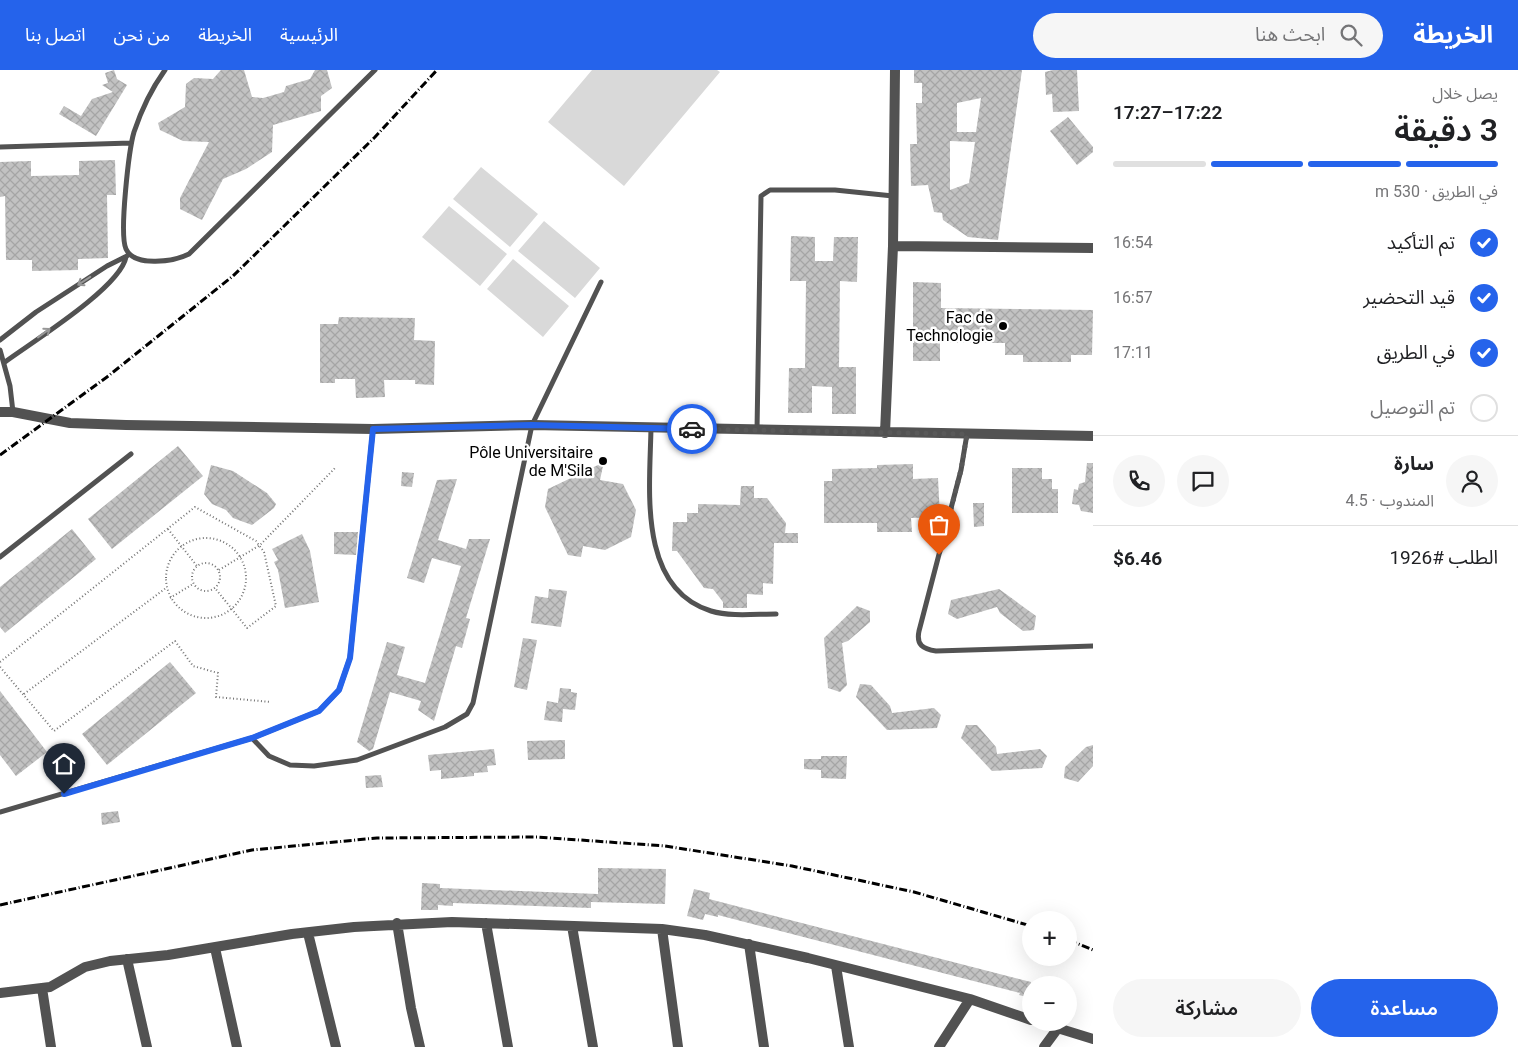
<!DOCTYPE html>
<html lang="ar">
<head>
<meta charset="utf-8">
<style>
  :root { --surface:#fff; --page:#f6f6f6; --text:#202124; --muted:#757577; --line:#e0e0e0; --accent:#2563eb }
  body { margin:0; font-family:Roboto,"Noto Sans Arabic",sans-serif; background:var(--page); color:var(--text); direction:rtl; height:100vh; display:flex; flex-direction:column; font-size:19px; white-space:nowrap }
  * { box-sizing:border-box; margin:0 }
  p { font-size:16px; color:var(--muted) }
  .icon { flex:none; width:28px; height:28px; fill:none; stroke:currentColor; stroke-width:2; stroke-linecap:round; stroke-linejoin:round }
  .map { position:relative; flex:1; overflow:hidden; direction:ltr }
  .details { display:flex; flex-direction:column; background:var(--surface); width:425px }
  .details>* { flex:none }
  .buttons { position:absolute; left:1022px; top:841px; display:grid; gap:10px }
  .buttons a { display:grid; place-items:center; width:55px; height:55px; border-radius:50%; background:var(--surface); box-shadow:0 5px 20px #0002; font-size:25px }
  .pin { position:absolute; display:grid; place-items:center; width:42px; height:42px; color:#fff; margin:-51px -21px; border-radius:50% 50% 50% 0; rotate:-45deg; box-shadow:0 0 5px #0007 }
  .pin .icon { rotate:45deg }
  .courier { position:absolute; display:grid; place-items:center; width:50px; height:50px; margin:-25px; border:4px solid #2563eb; border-radius:50%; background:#fff; color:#222; box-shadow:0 1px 6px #0007 }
  .overview em { font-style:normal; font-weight:600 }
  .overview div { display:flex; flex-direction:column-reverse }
  .overview { display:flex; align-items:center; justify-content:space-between; height:85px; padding:0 20px }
  h1 { font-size:32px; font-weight:600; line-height:38px }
  .bar { display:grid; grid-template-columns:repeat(4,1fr); gap:8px 5px; align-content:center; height:60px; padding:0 20px }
  .bar i { height:6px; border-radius:4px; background:var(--line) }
  .bar .selected { background:var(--accent) }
  .bar p { grid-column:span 4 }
  .line { display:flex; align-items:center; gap:12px; padding:0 20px; border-top:1px solid var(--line) }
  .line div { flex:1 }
  .round { display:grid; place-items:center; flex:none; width:52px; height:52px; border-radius:26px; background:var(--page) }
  ol { padding:0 20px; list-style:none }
  li { display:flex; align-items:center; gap:15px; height:55px }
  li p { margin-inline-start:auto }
  li .icon { padding:5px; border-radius:50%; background:var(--accent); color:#fff; stroke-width:4 }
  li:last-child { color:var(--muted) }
  li i { width:28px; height:28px; border:2px solid var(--line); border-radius:50% }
  .button { display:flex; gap:10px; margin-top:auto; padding:10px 20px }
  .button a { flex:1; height:58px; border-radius:30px; background:var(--accent); color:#fff; font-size:20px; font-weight:600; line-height:58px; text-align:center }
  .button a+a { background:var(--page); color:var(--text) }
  header { display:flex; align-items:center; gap:30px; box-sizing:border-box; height:70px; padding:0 25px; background:var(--accent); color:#fff }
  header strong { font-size:24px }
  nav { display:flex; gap:28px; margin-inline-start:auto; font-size:18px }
  .search { width:350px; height:45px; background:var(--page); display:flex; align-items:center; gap:12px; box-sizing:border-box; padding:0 18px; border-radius:28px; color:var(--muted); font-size:19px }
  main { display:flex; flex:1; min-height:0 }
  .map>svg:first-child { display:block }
  .pitch { fill:#d9d9d9 }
  .building { fill:url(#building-cross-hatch); fill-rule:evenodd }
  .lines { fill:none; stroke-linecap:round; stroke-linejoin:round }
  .path { stroke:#747474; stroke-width:2; stroke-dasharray:1 2.5; stroke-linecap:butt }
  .lane { stroke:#525252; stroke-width:5 }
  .street { stroke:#525252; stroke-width:10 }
  .rail { stroke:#000; stroke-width:3; stroke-dasharray:8 2.5 1 2.5; stroke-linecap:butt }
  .oneway { stroke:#979797 }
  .done { stroke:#595959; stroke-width:5; stroke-dasharray:0 9 }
  .route { stroke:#2563eb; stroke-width:6 }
  .poi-dot { fill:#000; stroke:#fff; stroke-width:2 }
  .labels { text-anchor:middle; stroke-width:5; stroke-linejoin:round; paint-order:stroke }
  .poi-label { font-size:16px; fill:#000; stroke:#fff; text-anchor:end }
</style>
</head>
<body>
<header>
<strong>الخريطة</strong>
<div class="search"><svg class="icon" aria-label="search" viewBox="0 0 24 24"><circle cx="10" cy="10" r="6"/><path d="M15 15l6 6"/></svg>ابحث هنا</div>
<nav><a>الرئيسية</a><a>الخريطة</a><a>من نحن</a><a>اتصل بنا</a></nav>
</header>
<main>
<section class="details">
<div class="overview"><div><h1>3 دقيقة</h1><p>يصل خلال</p></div><em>17:22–17:27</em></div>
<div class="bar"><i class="selected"></i><i class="selected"></i><i class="selected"></i><i></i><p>في الطريق · 530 m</p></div>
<ol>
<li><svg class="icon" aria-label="check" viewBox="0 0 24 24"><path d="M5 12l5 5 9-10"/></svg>تم التأكيد<p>16:54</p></li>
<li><svg class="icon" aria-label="check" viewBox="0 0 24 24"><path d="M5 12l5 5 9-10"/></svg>قيد التحضير<p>16:57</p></li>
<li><svg class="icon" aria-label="check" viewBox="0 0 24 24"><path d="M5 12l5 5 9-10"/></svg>في الطريق<p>17:11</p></li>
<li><i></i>تم التوصيل</li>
</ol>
<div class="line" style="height:90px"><a class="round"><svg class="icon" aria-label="person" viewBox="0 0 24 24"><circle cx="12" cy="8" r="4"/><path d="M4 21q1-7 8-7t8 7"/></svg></a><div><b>سارة</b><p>المندوب · 4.5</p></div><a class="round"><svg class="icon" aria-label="chat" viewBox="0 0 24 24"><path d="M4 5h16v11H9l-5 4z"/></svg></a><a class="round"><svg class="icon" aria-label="phone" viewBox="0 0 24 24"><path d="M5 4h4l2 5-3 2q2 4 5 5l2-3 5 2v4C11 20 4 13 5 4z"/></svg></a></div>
<div class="line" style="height:65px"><div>الطلب #1926</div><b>$6.46</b></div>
<div class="button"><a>مساعدة</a><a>مشاركة</a></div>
</section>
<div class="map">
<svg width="1093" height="977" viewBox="0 0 1093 977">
  <defs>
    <pattern id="building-cross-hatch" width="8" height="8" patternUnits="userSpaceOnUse" patternTransform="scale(1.25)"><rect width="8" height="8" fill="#c2c2c2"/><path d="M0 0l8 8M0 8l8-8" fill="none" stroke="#a5a5a5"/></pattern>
  </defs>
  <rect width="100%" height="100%" fill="#fff"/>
  <path class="pitch" d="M592,0H717L720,2L624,116L548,52Z
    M481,97L538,144L510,177L453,129Z
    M449,136L507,184L480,216L422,167Z
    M544,151L600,198L575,228L518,181Z
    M513,189L569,236L543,267L487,219Z"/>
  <path class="building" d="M114,0L117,9L127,15L96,66L59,44L64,36L81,46L92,29L113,22L102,15L108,13L105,3Z
    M221,0H244L252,27L263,28L284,22L286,16L310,9L315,0H327L332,18L321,26V41L273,55L272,82L246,99L223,109L202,150L180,139V128L209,72L183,71L160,60L158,53L185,37L186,14L194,8L213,9Z
    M914,0H1022L998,170L968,167L943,150L942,143L934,142L928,115L911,116L910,74H917L916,33H922V13H914ZM981,28L976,62H957V33ZM950,71L975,72L969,113L950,120Z
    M1053,0H1077L1079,41L1053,42L1052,24L1046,25L1045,2Z
    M1068,47L1093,77V82L1077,95L1050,61Z
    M115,90L116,125H107L108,188L78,189V200L32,201V190H6L5,126L0,127V92L31,91V106L79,105V91Z
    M791,166L815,167V191H833L834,167H858L857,212L840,211L839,297H856V344H832V317L812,316V343H788L789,298H805L806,211H790Z
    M913,212L941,213V238L1093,240L1092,285H1071V292H1023V285H1005V273H940V291H913Z
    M339,247L415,248L414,270L435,271L434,315L415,314V310H384L385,327L356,328L355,309H335V313H320V254H338Z
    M178,376L203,406L112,479L88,449Z
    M1087,393H1093V443L1081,441L1079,435L1072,434L1074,419L1078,420L1079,414L1085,412Z
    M913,394V409L938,408L940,447L911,448L912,462H877V453H824V411H832V399L877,398V395Z
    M211,395L233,401L267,423L276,434L274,438L252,455L233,448L226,440L212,434L204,424Z
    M598,395L603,396L600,410L623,414L636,440L631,467L605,480L583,476L581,487L568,485L545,437L548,419Z
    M1012,398H1042V409H1052V419H1058V443H1012Z
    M402,402L414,403L412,417L401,416Z
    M457,409L438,470L466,479L469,469H490L466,548L470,549L462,578L456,576L434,651L418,640L421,631L390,622L373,679L369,681L357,672L387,572L405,577L397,605L425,613L461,496L432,488L424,513L407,508L437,410Z
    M741,416H754V428H767L786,453L785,463H798V473H774L773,514L763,513V525L747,524V538H723V532L713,519L704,518L677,481H672L673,452H687V443H698V434L740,435Z
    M973,433H984V456L974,457Z
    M72,459L96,489L5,563L0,557V517Z
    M334,462H358L356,485L334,484Z
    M302,464L310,481L319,532L285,538L278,500L274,492L278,490L272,479Z
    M549,519L567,521L561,557L531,553L535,526L548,528Z
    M999,519L1036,546L1034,560L1023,561L1000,543L997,537L957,549L948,544L951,530Z
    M857,536L870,541V552L848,571L842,573L847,615L840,622L828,618L824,568Z
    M523,568L537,570L527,620L514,617Z
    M170,592L196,623L107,695L82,664Z
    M860,614L871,615L890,636L892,643L934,638L941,645L937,658L887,660L856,627Z
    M560,618L571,619V622L577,623L575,640L563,639L562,652L544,650L547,631L558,633Z
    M0,621L47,682L16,706L0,685Z
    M966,655H977L996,677L997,684L1040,679L1047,686L1042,698L992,701L961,668Z
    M565,670V689L528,690L527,671Z
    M1093,675V696L1078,712L1064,708L1065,697L1086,677Z
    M494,679L496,695L487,696L488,702L474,703V706L441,709V700L430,701L428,685Z
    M821,686H847L846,709L821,708V700L804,699V689H821Z
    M381,705L383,717L366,718L365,706Z
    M118,741L120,752L102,755L101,743Z
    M598,798L666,799L665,834L591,832V838L453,833V836L438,835V840H421L422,813L440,814V818L598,824Z
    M694,819L710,823L709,829L1031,912V928L1019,925L1020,923L718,845V847L705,844L703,850L687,846Z"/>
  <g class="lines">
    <path class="path" d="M168,459L197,496
      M166 508a40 40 0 1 1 80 0a40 40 0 1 1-80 0Z
      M192 507a14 14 0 1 1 28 0a14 14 0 1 1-28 0Z
      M219,500L260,475L336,397
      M170,528L193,514
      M0,592L195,437L256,471L264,482L276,536L247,558L215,518
      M0,597L54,661L175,571L193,596L218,603L216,627L271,632
      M24,624L166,518"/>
    <path class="lane" d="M165,0C152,18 141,41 134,62C129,79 119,164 126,179C135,198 175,191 189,184L375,0
      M0,77L131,73
      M0,270L36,242L107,196L127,186
      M0,280L10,316L13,342
      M5,292C32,272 120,218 126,187
      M651,358C650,418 637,518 711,541C731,547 755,544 776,544
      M757,360L761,126L770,120H835L893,126
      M967,364L961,400L919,561C916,575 923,579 936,581L1093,576
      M0,487L131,384
      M252,668L269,686L290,695L314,696L357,690L445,657L467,644L473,633L532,355L601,212
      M0,742L252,668L319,641L339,620L350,588L373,359"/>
    <path class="street" d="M893,176L1093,178
      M0,342H13L70,353L126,355L373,359L532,355L1093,366
      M885,363L893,176L895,0
      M397,853L411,938L420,977
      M486,853L508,977
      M572,856L593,977
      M662,859L678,977
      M308,863L336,977
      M749,874L764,977
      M215,878L237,977
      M127,889L147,977
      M836,896L849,977
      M42,918L51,977
      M0,923L50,917L85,897L110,891L168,885L292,864L354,857L452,852L662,859L705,865L808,888L970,929L1031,950
      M1038,952L1093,969
      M939,977L970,929
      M1044,977L1058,958"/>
    <path class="rail" d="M0,385L107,307L233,206L375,67L437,0
      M0,835L252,780L377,768L537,767L665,776L792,796L914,822L1031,856
      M1069,870L1093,880"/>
  </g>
  <defs><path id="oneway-shaft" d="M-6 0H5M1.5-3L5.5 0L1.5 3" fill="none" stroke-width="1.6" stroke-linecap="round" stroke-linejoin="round" transform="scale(1.25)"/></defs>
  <g class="oneway">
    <use href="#oneway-shaft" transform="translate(84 211) rotate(147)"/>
    <use href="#oneway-shaft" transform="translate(44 263) rotate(-36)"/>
  </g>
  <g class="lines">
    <path class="done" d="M692,359L967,364L961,400L939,485"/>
    <path class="route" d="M64,724L252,668L319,641L339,620L350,588L373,359L532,355L692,359"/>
  </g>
  <g class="poi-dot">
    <circle cx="1003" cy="256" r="5"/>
    <circle cx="603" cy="391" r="5"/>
  </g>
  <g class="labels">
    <g class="poi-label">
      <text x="993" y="253">Fac de<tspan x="993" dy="18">Technologie</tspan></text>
      <text x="593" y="388">Pôle Universitaire<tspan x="593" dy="18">de M'Sila</tspan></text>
    </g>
  </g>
</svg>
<div class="buttons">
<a>+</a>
<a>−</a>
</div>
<div class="pin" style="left:939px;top:485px;background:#ea580c"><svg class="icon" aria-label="bag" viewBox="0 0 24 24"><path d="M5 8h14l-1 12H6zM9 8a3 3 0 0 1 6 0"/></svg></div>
<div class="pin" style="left:64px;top:724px;background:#1f2937"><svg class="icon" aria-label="home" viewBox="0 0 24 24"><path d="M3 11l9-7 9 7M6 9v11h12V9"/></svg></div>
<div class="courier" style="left:692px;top:359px"><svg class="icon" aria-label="car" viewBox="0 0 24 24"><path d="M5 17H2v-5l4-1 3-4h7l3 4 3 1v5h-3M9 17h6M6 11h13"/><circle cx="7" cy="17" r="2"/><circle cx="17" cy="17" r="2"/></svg></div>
</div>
</main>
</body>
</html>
